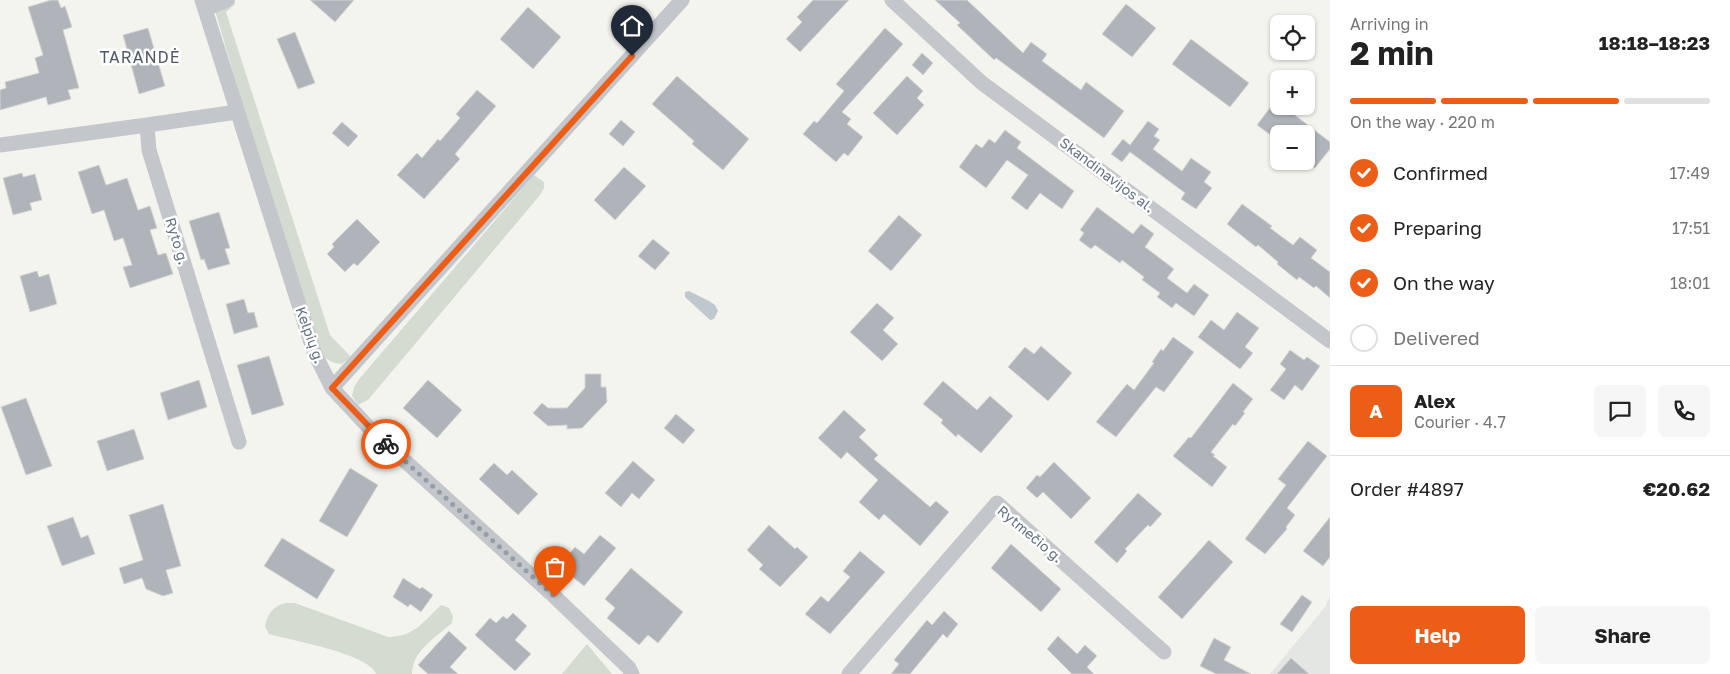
<!DOCTYPE html>
<html lang="en">
<head>
<meta charset="utf-8">
<style>
  :root { --surface:#fff; --page:#f6f6f6; --text:#222; --muted:#767676; --line:#e0e0e0; --accent:#ec5e18 }
  body { margin:0; font-family:"Golos Text",sans-serif; background:var(--page); color:var(--text); height:100vh; display:flex; flex-direction:column; font-size:19px; white-space:nowrap }
  * { box-sizing:border-box; margin:0 }
  p { font-size:16px; color:var(--muted) }
  .icon { flex:none; width:28px; height:28px; fill:none; stroke:currentColor; stroke-width:2; stroke-linecap:round; stroke-linejoin:round }
  .map { position:relative; flex:1; overflow:hidden }
  .panel { display:flex; flex-direction:column; background:var(--surface); width:400px }
  .panel>* { flex:none }
  .buttons { position:absolute; left:1270px; top:15px; display:grid; gap:10px }
  .buttons a { display:grid; place-items:center; width:45px; height:45px; border-radius:8px; background:var(--surface); box-shadow:0 1px 4px #0004; font-size:25px }
  .pin { position:absolute; display:grid; place-items:center; width:42px; height:42px; color:#fff; margin:-51px -21px; border-radius:50% 50% 50% 0; rotate:-45deg; box-shadow:0 0 5px #0007 }
  .pin .icon { rotate:45deg }
  .courier { position:absolute; display:grid; place-items:center; width:50px; height:50px; margin:-25px; border:4px solid #ec5e18; border-radius:50%; background:#fff; color:#222; box-shadow:0 1px 6px #0007 }
  .headline em { font-style:normal; font-weight:700 }
  .headline div { display:flex; flex-direction:column-reverse }
  .headline { display:flex; align-items:center; justify-content:space-between; height:85px; padding:0 20px }
  h1 { font-size:32px; font-weight:700; line-height:38px }
  .bar { display:grid; grid-template-columns:repeat(4,1fr); gap:8px 5px; align-content:center; height:60px; padding:0 20px }
  .bar i { height:6px; border-radius:4px; background:var(--line) }
  .bar .current { background:var(--accent) }
  .bar p { grid-column:span 4 }
  .line { display:flex; align-items:center; gap:12px; padding:0 20px; border-top:1px solid var(--line) }
  .line div { flex:1 }
  .round { display:grid; place-items:center; flex:none; width:52px; height:52px; border-radius:8px; background:var(--page) }
  ol { padding:0 20px; list-style:none }
  li { display:flex; align-items:center; gap:15px; height:55px }
  li p { margin-inline-start:auto }
  li .icon { padding:5px; border-radius:50%; background:var(--accent); color:#fff; stroke-width:4 }
  li:last-child { color:var(--muted) }
  li i { width:28px; height:28px; border:2px solid var(--line); border-radius:50% }
  .primary-button { display:flex; gap:10px; margin-top:auto; padding:10px 20px }
  .primary-button a { flex:1; height:58px; border-radius:8px; background:var(--accent); color:#fff; font-size:20px; font-weight:700; line-height:58px; text-align:center }
  .primary-button a+a { background:var(--page); color:var(--text) }
  main { display:flex; flex:1; min-height:0 }
  .map>svg:first-child { display:block }
  .built { fill:#e4e6e3 }
  .green { fill:#d4dbd0 }
  .water { fill:#bfc8ce }
  .building { fill:#aeb4ba; stroke:#d5d5d3 }
  .lines { fill:none; stroke-linecap:round; stroke-linejoin:round }
  .street { stroke:#c3c6ca; stroke-width:15 }
  .done { stroke:#949ea8; stroke-width:5; stroke-dasharray:0 9 }
  .route { stroke:#ec5e18; stroke-width:6 }
  .labels { text-anchor:middle; stroke-width:5; stroke-linejoin:round; paint-order:stroke }
  .street-label { font-size:14px; fill:#617082; stroke:#fff }
  .quarter-label { font-size:16px; letter-spacing:1px; fill:#505a67; stroke:#fff }
</style>
</head>
<body>
<main>
<div class="map">
<svg width="1330" height="674" viewBox="0 0 1330 674">
  <rect width="100%" height="100%" fill="#f4f4ef"/>
  <path class="built" d="M1330,596V674H1270L1325,607Z"/>
  <path class="green" d="M212,0H235V4L226,12L330,335L351,357L342,364C329,363 325,359 319,347L260,165Z
    M534,175L544,182V188L540,195L368,400L358,405L352,396L354,387L360,378Z
    M286,603H295L388,637C414,637 423,622 441,605L449,608L453,616L452,623C436,637 412,651 412,674H376C370,654 290,640 269,634L265,627C267,614 273,606 286,603Z
    M587,644L612,674H562Z"/>
  <path class="water" d="M689,291L709,301L715,305L718,311L714,319L710,320L685,297V292Z"/>
  <path class="building" d="M51,0H58L61,8L65,6L72,27L63,30L79,88L68,90L71,99L48,105L46,97L0,110V90L6,88L5,82L39,73L35,58L43,55L28,7Z
    M310,0H354L335,22Z
    M813,0H849L800,52L786,39L802,22L797,17Z
    M935,0H967L1023,53L1031,42L1047,54L1042,61L1081,90L1086,82L1124,111L1104,138L996,58L994,60L957,25L960,23Z
    M1126,4L1156,28L1132,57L1102,34Z
    M528,7L561,37L533,69L500,39Z
    M148,28L165,86L139,94L123,35Z
    M885,28L903,44L842,112L851,119L847,124L863,137L848,156L844,153L836,162L803,134L814,121L817,123L844,91L836,84Z
    M295,32L315,83L298,89L277,39Z
    M1191,39L1249,83L1230,107L1172,64Z
    M922,53L933,63L923,75L912,65Z
    M677,76L749,139L723,170L692,144L694,141L652,104Z
    M907,76L923,91L917,98L924,105L897,135L873,113Z
    M477,90L496,106L455,154L460,159L424,199L397,175L417,153L422,158L438,139L440,141L460,118L456,114Z
    M1275,101L1279,103V106H1283L1330,142V149L1315,168L1306,162V134H1279V141L1257,125Z
    M621,120L635,132L623,146L609,134Z
    M1148,121L1159,129L1154,136L1160,140L1153,149L1182,171L1191,158L1211,172L1204,182L1212,188L1196,209L1181,199L1185,193L1130,152L1122,162L1111,154L1123,139L1130,145Z
    M342,122L358,136L348,147L332,133Z
    M1005,130L1021,142L1017,148L1074,191L1062,209L1040,193L1027,210L1011,198L1028,175L1007,160L986,188L959,167L976,144L982,148L989,139L995,143Z
    M99,165L106,185L127,178L138,210L150,206L157,228L150,230L158,255L166,253L173,274L130,288L123,267L132,265L123,238L114,241L104,210L92,214L78,172Z
    M624,167L646,186L615,220L594,200Z
    M22,173L23,177L35,174L42,200L30,203L32,210L13,215L3,178Z
    M1242,204L1272,226L1270,228L1293,245L1300,237L1317,250L1311,258L1330,272V298L1316,286L1314,288L1299,277L1297,280L1277,264L1278,262L1258,245L1256,247L1227,224Z
    M1097,207L1133,234L1141,224L1154,234L1145,247L1174,269L1167,278L1187,293L1194,284L1209,295L1194,316L1176,303L1172,308L1157,297L1160,293L1142,280L1144,277L1122,260L1120,263L1095,245L1091,249L1079,240L1084,233L1080,230Z
    M219,212L230,248L225,249L230,264L208,270L204,259L201,260L189,221Z
    M899,215L922,235L891,271L868,251Z
    M357,219L380,242L357,266L354,263L345,272L327,254L334,247L332,244Z
    M653,239L670,253L655,270L638,256Z
    M37,271L39,277L49,274L57,304L30,312L20,276Z
    M244,299L248,313L254,312L258,327L234,334L226,304Z
    M877,303L894,318L883,330L898,344L882,361L850,332Z
    M1237,312L1259,328L1245,347L1253,353L1240,369L1198,337L1211,320L1224,330Z
    M1173,337L1194,352L1164,392L1156,387L1116,437L1096,422L1127,384L1134,390L1154,363L1152,362L1161,349L1163,351Z
    M1041,346L1072,373L1048,401L1008,367L1025,347L1034,354Z
    M1290,350L1304,360L1307,357L1320,366L1302,391L1295,385L1284,400L1270,390L1286,369L1280,364Z
    M269,356L284,405L252,415L237,365Z
    M585,374H601V387H606L607,402L582,428L567,429V425L548,426L533,413L542,403L548,408H567L585,388Z
    M199,380L207,407L168,420L160,393Z
    M428,380L462,410L437,438L403,408Z
    M943,381L977,410L990,396L1013,416L981,453L958,434L956,437L941,423L943,420L923,404Z
    M1233,383L1253,399L1243,412L1245,413L1235,426L1233,424L1211,452L1215,455L1213,456L1227,467L1212,487L1173,456L1189,437L1191,438Z
    M26,398L52,466L26,475L1,407Z
    M844,410L866,430L859,437L878,455L874,459L930,507L936,501L949,512L920,546L884,514L879,520L859,502L878,480L847,452L841,459L818,438Z
    M676,414L695,430L683,444L664,428Z
    M134,429L144,459L107,471L97,441Z
    M1308,441L1327,456L1287,508L1295,515L1286,527L1287,529L1265,554L1245,539L1286,485L1278,479Z
    M633,461L655,480L639,499L632,493L621,507L605,493Z
    M1054,462L1091,498L1071,519L1043,492L1037,498L1026,488L1037,475L1040,477Z
    M494,463L507,475L512,470L538,494L518,515L479,479Z
    M350,468L378,485L347,537L319,521Z
    M1138,493L1162,514L1150,527L1148,525L1125,549L1127,551L1117,563L1094,542Z
    M163,504L181,566L166,570L173,593L163,596L146,589L142,578L124,584L119,568L143,560L129,515Z
    M73,517L81,538L88,535L95,554L62,566L47,526Z
    M1330,517V557L1323,566L1303,551Z
    M769,525L795,549L797,547L808,557L780,587L759,569L763,565L747,550Z
    M600,535L616,548L584,586L559,566L575,547L584,554Z
    M282,538L335,570L317,599L264,566Z
    M1209,540L1233,562L1182,619L1158,597Z
    M1011,544L1061,589L1041,612L991,568Z
    M860,551L885,572L830,634L805,614L821,596L828,602L850,577L843,571Z
    M631,568L683,612L658,643L648,635L639,645L607,618L615,608L605,599Z
    M403,578L420,589L422,587L433,595L421,612L410,604L408,607L393,597Z
    M1302,595L1312,602L1292,632L1280,624Z
    M944,611L958,624L947,638L943,634L910,674H891L899,664L894,660L927,620L932,625Z
    M513,613L527,626L515,640L531,654L515,671L475,635L490,618L496,623L503,616L507,619Z
    M449,631L467,648L450,667L458,674H428L418,665Z
    M1058,636L1077,654L1085,645L1097,656L1087,667L1094,674H1072L1047,649Z
    M1214,638L1231,647L1224,660L1251,674H1216L1200,666Z
    M1291,658L1309,674H1277Z"/>
  <g class="lines">
    <path class="street" d="M202,0L314,352L332,388L373,432L555,597L629,668L632,674
      M892,0L982,83L1330,341
      M205,9L227,0
      M237,112L147,125L149,150L239,442
      M0,145L147,125
      M332,388L682,0
      M849,674L997,503L1164,652"/>
  </g>
  <g class="lines">
    <path class="done" d="M386,444L555,597"/>
    <path class="route" d="M386,444L332,388L632,56"/>
  </g>
  <g class="labels">
    <g class="street-label">
      <text transform="translate(1107 175) rotate(37)" y="5">Skandinavijos al.</text>
      <text transform="translate(177 241) rotate(73)" y="5">Ryto g.</text>
      <text transform="translate(310 335) rotate(70)" y="5">Kelpių g.</text>
      <text transform="translate(1030 534) rotate(40)" y="5">Rytmečio g.</text>
    </g>
    <g class="quarter-label">
      <text x="140" y="63">TARANDĖ</text>
    </g>
  </g>
</svg>
<div class="buttons">
<a><svg class="icon" aria-label="locate" viewBox="0 0 24 24"><circle cx="12" cy="12" r="6"/><path d="M12 2v4M12 18v4M2 12h4M18 12h4"/></svg></a>
<a>+</a>
<a>−</a>
</div>
<div class="pin" style="left:555px;top:597px;background:#ea580c"><svg class="icon" aria-label="bag" viewBox="0 0 24 24"><path d="M5 8h14l-1 12H6zM9 8a3 3 0 0 1 6 0"/></svg></div>
<div class="pin" style="left:632px;top:56px;background:#1f2937"><svg class="icon" aria-label="home" viewBox="0 0 24 24"><path d="M3 11l9-7 9 7M6 9v11h12V9"/></svg></div>
<div class="courier" style="left:386px;top:444px"><svg class="icon" aria-label="bike" viewBox="0 0 24 24"><circle cx="6" cy="16" r="4"/><circle cx="18" cy="16" r="4"/><path d="M6 16l4-8h5l3 8M10 8l3 8H6M13 5h3"/></svg></div>
</div>
<section class="panel">
<div class="headline"><div><h1>2 min</h1><p>Arriving in</p></div><em>18:18–18:23</em></div>
<div class="bar"><i class="current"></i><i class="current"></i><i class="current"></i><i></i><p>On the way · 220 m</p></div>
<ol>
<li><svg class="icon" aria-label="check" viewBox="0 0 24 24"><path d="M5 12l5 5 9-10"/></svg>Confirmed<p>17:49</p></li>
<li><svg class="icon" aria-label="check" viewBox="0 0 24 24"><path d="M5 12l5 5 9-10"/></svg>Preparing<p>17:51</p></li>
<li><svg class="icon" aria-label="check" viewBox="0 0 24 24"><path d="M5 12l5 5 9-10"/></svg>On the way<p>18:01</p></li>
<li><i></i>Delivered</li>
</ol>
<div class="line" style="height:90px"><b class="round" style="background:var(--accent);color:#fff">A</b><div><b>Alex</b><p>Courier · 4.7</p></div><a class="round"><svg class="icon" aria-label="chat" viewBox="0 0 24 24"><path d="M4 5h16v11H9l-5 4z"/></svg></a><a class="round"><svg class="icon" aria-label="phone" viewBox="0 0 24 24"><path d="M5 4h4l2 5-3 2q2 4 5 5l2-3 5 2v4C11 20 4 13 5 4z"/></svg></a></div>
<div class="line" style="height:65px"><div>Order #4897</div><b>€20.62</b></div>
<div class="primary-button"><a>Help</a><a>Share</a></div>
</section>
</main>
</body>
</html>
